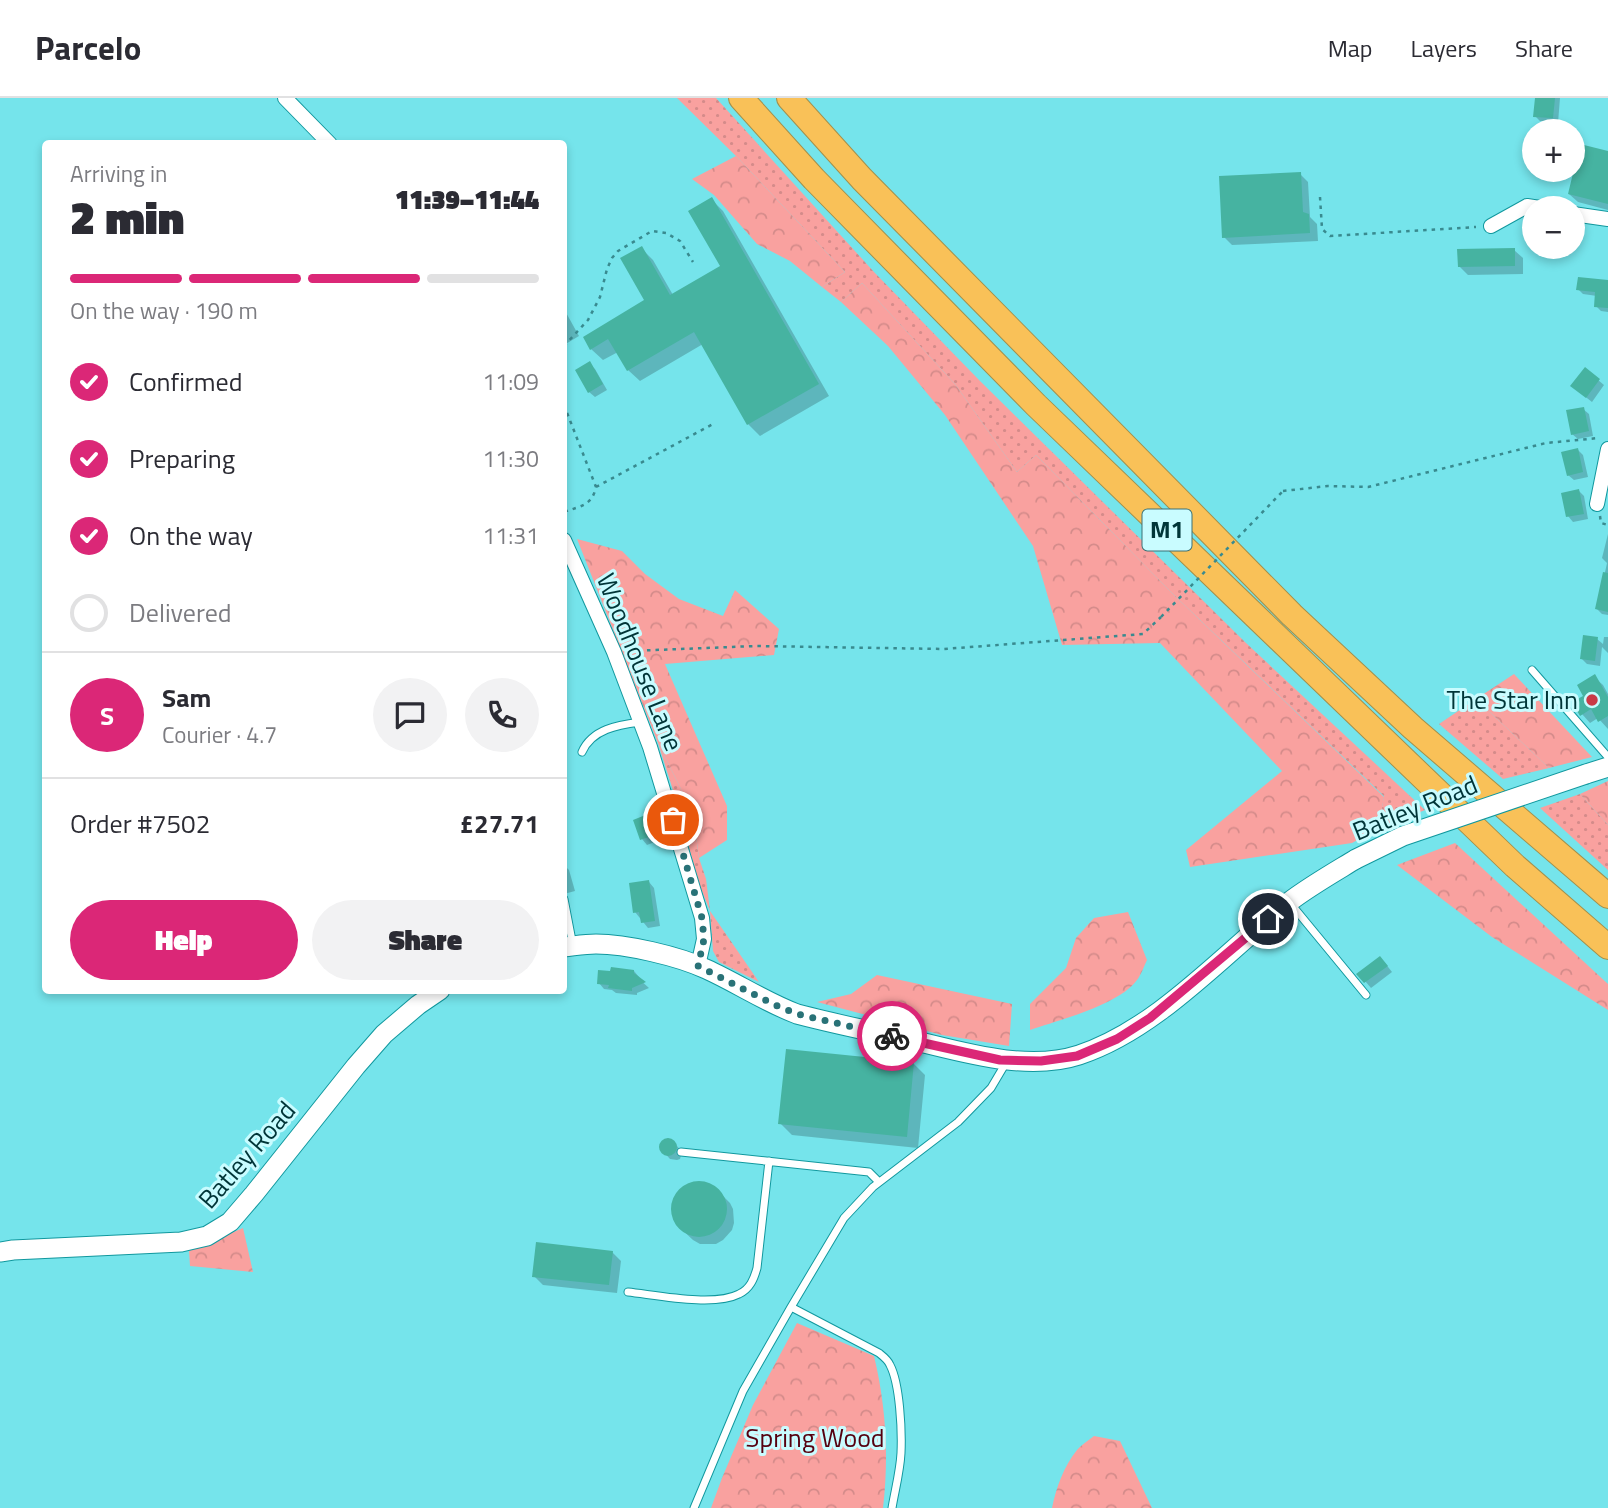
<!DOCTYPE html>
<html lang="en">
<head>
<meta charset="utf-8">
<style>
  :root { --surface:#fff; --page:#f2f2f3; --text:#2b2b33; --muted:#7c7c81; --line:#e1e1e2; --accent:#db2777 }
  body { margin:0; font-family:"Titillium Web",sans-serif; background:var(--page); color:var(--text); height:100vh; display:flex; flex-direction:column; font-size:26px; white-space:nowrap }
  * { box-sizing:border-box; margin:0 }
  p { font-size:23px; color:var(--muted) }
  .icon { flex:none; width:38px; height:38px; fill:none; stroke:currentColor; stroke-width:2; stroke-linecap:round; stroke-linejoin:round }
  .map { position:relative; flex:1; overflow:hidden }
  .sheet { position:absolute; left:42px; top:42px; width:525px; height:854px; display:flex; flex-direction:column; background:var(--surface); border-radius:7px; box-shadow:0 4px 10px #0003 }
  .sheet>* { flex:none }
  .tools { position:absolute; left:1522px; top:21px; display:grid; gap:14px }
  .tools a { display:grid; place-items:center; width:63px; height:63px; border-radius:50%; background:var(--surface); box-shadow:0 4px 10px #0003; font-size:35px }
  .pin { position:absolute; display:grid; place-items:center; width:60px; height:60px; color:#fff; margin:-30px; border:4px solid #fff; border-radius:50%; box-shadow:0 2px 7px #0007 }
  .courier { position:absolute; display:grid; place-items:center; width:70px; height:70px; margin:-35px; border:5px solid #db2777; border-radius:50%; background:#fff; color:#222; box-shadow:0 2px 9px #0007 }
  .headline em { font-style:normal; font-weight:800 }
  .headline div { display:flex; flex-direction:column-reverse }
  .headline { display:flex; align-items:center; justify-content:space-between; height:119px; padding:0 28px }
  h1 { font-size:46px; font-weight:800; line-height:52px }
  .bar { display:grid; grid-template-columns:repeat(4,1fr); gap:10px 7px; align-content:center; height:84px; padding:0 28px }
  .bar i { height:9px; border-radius:5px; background:var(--line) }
  .bar .current { background:var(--accent) }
  .bar p { grid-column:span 4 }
  .line { display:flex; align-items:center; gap:18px; padding:0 28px; border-top:2px solid var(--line) }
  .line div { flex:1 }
  .round { display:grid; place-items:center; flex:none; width:74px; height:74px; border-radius:37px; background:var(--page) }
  ol { padding:0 28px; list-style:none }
  li { display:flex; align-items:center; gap:21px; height:77px }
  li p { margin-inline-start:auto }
  li .icon { padding:7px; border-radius:50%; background:var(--accent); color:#fff; stroke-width:4 }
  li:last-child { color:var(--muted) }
  li i { width:38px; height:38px; border:4px solid var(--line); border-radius:50% }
  .button { display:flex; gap:14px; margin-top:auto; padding:14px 28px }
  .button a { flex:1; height:80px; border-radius:42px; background:var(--accent); color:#fff; font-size:28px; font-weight:800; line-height:80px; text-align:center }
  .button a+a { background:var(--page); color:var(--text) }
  header { display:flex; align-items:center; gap:42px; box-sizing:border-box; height:98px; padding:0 35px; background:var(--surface); border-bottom:2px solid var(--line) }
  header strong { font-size:33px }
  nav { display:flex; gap:38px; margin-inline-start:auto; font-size:24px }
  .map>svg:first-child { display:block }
  .grass { fill:url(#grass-dots) }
  .forest { fill:url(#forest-crowns) }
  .shadow { fill:#0003 }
  .building { fill:#46b3a1 }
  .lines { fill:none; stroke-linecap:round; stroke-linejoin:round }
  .lane-casing { stroke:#11989e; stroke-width:9 }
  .street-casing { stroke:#11989e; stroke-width:16 }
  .secondary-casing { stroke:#11989e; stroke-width:21 }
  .highway-casing { stroke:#a2904d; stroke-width:26 }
  .path { stroke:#398a8f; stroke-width:2.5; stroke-dasharray:3.5 5; stroke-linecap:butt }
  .lane { stroke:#fff; stroke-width:7 }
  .street { stroke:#fff; stroke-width:14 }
  .secondary { stroke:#fff; stroke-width:19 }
  .highway { stroke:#f9c158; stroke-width:24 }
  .secondary-bridge-casing { stroke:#11989e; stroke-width:21; stroke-linecap:butt }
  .path-bridge { stroke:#398a8f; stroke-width:2.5; stroke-dasharray:3.5 5; stroke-linecap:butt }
  .secondary-bridge { stroke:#fff; stroke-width:19 }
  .done { stroke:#297277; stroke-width:7; stroke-dasharray:0 12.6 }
  .route { stroke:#db2777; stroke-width:9 }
  .poi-dot { fill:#ca3a46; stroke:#c9fcff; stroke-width:2.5 }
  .labels { text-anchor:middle; stroke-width:6; stroke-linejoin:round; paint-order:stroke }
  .shield { fill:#c9fcff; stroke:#3c7174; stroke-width:2 }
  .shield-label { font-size:24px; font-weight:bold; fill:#003538 }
  .street-label { font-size:26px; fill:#003538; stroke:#c9fcff }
  .poi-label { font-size:26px; fill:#003538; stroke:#c9fcff; text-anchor:end }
  .park-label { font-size:26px; fill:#56000f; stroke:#c9fcff }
</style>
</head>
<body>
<header>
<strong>Parcelo</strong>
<nav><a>Map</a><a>Layers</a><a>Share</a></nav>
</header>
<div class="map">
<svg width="1608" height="1410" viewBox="0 0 1608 1410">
  <defs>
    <pattern id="grass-dots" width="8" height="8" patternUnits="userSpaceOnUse" patternTransform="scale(1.75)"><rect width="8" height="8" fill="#f9a19f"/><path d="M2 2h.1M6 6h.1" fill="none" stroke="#d48b8a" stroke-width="1.8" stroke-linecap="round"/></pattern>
    <pattern id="forest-crowns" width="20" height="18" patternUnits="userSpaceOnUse" patternTransform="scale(1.75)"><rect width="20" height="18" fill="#f9a19f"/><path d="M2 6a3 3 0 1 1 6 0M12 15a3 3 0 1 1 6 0" fill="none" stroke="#d48b8a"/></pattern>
  </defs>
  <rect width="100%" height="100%" fill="#75e4eb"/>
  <path class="grass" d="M677,0H716L874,174L980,283L1246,545L1425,712L1378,731L1384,698L1175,498L1036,357L1017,374L955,286L862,185L841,204L822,189L845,174L736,58Z
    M1476,601L1549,670L1503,681L1439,626Z
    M658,645L693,715L699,760L706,781L710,813L759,884L719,864L713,853L710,813L698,783L678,708Z
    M1580,696L1608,727V772L1540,710Z"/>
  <path class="forest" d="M736,58L845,174L822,189L790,163L757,146L714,97L692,81Z
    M862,185L955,286L1017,374L1036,357L1175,498L1384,699L1378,731L1352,745L1190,769L1186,752L1282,673L1160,545L1062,547L1033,448L945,317L888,248L841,204Z
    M577,441L622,453L645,476L679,501L723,518L735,492L779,531L774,557L665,566L727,708V742L699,760L693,715L658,645Z
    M1514,576L1592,659L1549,670L1476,601Z
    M1608,683V727L1580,696Z
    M1455,745L1608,886V912L1492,839L1397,767Z
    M1128,814L1147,862C1144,868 1141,877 1137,882C1119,907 1059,922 1030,932V906L1066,870L1076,840L1094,820Z
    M877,877L1012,906L1009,948L942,937L817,904L851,896Z
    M243,1130L253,1174L190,1168L189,1153Z
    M797,1225L874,1258C886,1308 889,1359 883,1410H711L722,1380L753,1307Z
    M1094,1338L1120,1343L1152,1410H1052C1056,1390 1064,1368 1077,1352C1081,1347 1088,1343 1094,1338Z"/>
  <path class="shadow" d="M1536,0H1560L1558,25L1540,23L1535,18Z
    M1528,53L1535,54V71L1527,65Z
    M1608,55V112L1578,104L1569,96Z
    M1300,76L1308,84L1310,119L1317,126L1318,143L1232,147L1224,139Z
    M712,102L723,113L829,298L760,338L748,326L703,246L640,283L628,272L618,254L603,262L591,251L647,203L641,150L653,162L673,197L722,169Z
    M1514,152L1523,160V176L1468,177L1459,168Z
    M1608,184V214L1601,213L1596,208L1597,198L1583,196L1578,191Z
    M564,211L579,238L564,247Z
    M589,266L595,271L607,292L595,299L589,294Z
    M1585,271L1604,287L1592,304L1578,293Z
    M1583,311L1589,316L1593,338L1578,341L1572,336Z
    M1578,352L1583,357L1588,379L1574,382L1568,377Z
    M1579,393L1584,398L1588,421L1573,424L1568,418Z
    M1608,436V517L1602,516L1597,511L1607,465L1602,460Z
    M1604,539H1608V555L1602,549L1600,568L1587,566L1581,560L1597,541L1603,546Z
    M1594,579L1603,587L1608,596V631L1598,620L1590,625L1582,616L1585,598Z
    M653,716L658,721L665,740L647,747L642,741Z
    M564,767L569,772L575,793L564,796Z
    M649,784L654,790L660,828L648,830L635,814Z
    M1385,865L1392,874L1371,890L1359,876Z
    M634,873L639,879V881L649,890L637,895V897L616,895L612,892L604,891L599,885Z
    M914,966L925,977L918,1050L792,1037L780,1025Z
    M666,1042H672L682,1054L680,1061L677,1062L670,1061L662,1052L661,1045Z
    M702,1084L709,1086L721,1096L730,1105L733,1111L734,1125L732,1132L723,1142L716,1146H700L693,1142L677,1127L674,1119L672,1112L676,1097L687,1087Z
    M612,1154L621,1163L617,1195L543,1187L534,1178Z"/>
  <path class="building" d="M1535,0H1555L1553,20L1533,19Z
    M1580,46L1608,53V106L1568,96Z
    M1301,74L1303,114L1309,116L1310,135L1222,140L1219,78Z
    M712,99L819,286L747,327L694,234L627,273L608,241L590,252L583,239L644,202L620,160L642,148L670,197L720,168L688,113Z
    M1515,150V168L1458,169L1457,151Z
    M1578,179L1608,182V210L1594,209L1595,194L1576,192Z
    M590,263L603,286L588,295L575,272Z
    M1585,269L1600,281L1586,300L1570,288Z
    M1584,309L1589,333L1571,337L1566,312Z
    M1578,350L1583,374L1567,378L1561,354Z
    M1579,391L1584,416L1566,419L1561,395Z
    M1603,474L1608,475V514L1595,511Z
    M1583,537L1598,539L1595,563L1580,561Z
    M1595,576L1608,599V618L1598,624L1591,611L1580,618L1572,604L1583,598L1577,587Z
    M653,714L661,735L640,742L633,722Z
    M649,782L655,823L641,825L639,814L633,815L629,785Z
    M1380,858L1388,868L1364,885L1356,876Z
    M611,869L634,872V875L646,884L632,890V893L608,890L609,887L597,886L598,872L610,873Z
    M786,951L914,964L907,1039L778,1026Z
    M659 1049a9 9 0 1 1 18 0a9 9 0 1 1-18 0Z
    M671 1111a28 28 0 1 1 56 0a28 28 0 1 1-56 0Z
    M536,1144L613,1153L609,1187L532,1179Z"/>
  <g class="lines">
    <g class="lane-casing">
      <path id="lane" d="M1532,572L1608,659
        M582,654C592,631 618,627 640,624
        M564,801L573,848
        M1291,806L1366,897
        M681,1054L869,1074L879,1084
        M628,1194C656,1197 714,1209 739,1196C750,1191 754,1181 757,1170L769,1063
        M791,1209L879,1255C884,1259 888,1262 890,1267C900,1286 902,1333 901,1355C900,1374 895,1392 892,1410
        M694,1410L743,1293L791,1209L844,1120L873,1089L958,1024L991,990L1007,963"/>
    </g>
    <g class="street-casing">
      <path id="street" d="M285,0L330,46
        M1573,116L1608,121
        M1491,128L1527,108L1540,110
        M1597,406L1608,351
        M564,442L614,554L650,649L702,820L704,841L698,868"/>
    </g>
    <g class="secondary-casing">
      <path id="secondary" d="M1586,676L1608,669
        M564,849C574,848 585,846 596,846C626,846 678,858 706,871C737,885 765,904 797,916C835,926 874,934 912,942C963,954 1027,974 1079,957C1158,931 1224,855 1289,804C1310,788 1333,775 1356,761
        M0,1154L13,1152L181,1144L207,1138L230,1124L254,1096L356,968L384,936L418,907L440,892"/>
    </g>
    <g class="highway-casing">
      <path id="highway" d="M741,0L814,81L1036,307L1515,768L1608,849
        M789,0L862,81L1292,517L1413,630L1608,798"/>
    </g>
    <path class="path" d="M1320,99L1322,131L1330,138L1476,129
      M564,248L588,222L600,199L607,171L612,160L618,153L652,133L666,135L680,143L693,164
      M564,307L596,389C592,408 580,408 564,414
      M596,389L713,326
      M1283,393L1328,388L1368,389L1546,345L1599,340
      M1600,418L1601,425L1608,427
      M630,553L756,548L944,551L1143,536L1161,519"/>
    <use href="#lane" class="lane"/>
    <use href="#street" class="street"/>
    <use href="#secondary" class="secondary"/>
    <use href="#highway" class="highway"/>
    <g class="secondary-bridge-casing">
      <path id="secondary-bridge" d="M1356,761L1403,738L1586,676"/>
    </g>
    <path class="path-bridge" d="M1161,519L1283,393"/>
    <use href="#secondary-bridge" class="secondary-bridge"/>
  </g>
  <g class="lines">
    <path class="done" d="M673,722L702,820L704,841L698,868L775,907L797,916L892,938"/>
    <path class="route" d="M892,938L1000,962L1041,963L1077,958L1117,941L1150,920L1268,821"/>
  </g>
  <circle class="poi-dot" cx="1592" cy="602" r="7"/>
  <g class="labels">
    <rect class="shield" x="1142.5" y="411.5" width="49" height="41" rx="5"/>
    <g class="shield-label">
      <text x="1167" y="440">M1</text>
    </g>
    <g class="street-label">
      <text transform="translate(640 564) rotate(68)" y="9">Woodhouse Lane</text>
      <text transform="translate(1415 710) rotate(-22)" y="9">Batley Road</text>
      <text transform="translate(247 1057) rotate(-49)" y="9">Batley Road</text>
    </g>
    <g class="poi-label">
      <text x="1578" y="611">The Star Inn</text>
    </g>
    <g class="park-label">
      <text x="815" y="1349">Spring Wood</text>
    </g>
  </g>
</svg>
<div class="tools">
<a>+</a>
<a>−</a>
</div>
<div class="pin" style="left:673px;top:722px;background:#ea580c"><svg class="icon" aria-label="bag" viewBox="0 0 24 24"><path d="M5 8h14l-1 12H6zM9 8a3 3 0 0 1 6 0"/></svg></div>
<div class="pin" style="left:1268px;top:821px;background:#1f2937"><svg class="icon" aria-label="home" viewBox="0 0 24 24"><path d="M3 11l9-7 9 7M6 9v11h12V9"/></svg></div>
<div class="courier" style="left:892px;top:938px"><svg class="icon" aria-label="bike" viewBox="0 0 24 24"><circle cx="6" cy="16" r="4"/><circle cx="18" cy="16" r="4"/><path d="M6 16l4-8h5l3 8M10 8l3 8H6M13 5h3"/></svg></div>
<section class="sheet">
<div class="headline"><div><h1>2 min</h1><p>Arriving in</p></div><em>11:39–11:44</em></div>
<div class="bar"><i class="current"></i><i class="current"></i><i class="current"></i><i></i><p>On the way · 190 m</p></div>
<ol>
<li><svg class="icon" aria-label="check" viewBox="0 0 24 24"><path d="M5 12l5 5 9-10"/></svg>Confirmed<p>11:09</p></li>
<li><svg class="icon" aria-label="check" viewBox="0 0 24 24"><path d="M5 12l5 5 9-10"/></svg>Preparing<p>11:30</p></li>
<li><svg class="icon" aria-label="check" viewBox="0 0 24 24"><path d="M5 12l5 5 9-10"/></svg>On the way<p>11:31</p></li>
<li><i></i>Delivered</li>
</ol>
<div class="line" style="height:126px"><b class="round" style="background:var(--accent);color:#fff">S</b><div><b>Sam</b><p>Courier · 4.7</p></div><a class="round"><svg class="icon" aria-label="chat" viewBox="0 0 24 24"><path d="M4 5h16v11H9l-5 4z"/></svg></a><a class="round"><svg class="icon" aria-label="phone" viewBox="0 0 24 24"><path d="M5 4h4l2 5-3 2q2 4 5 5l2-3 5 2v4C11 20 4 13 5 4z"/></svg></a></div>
<div class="line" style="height:91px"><div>Order #7502</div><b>£27.71</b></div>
<div class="button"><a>Help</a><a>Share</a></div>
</section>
</div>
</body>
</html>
